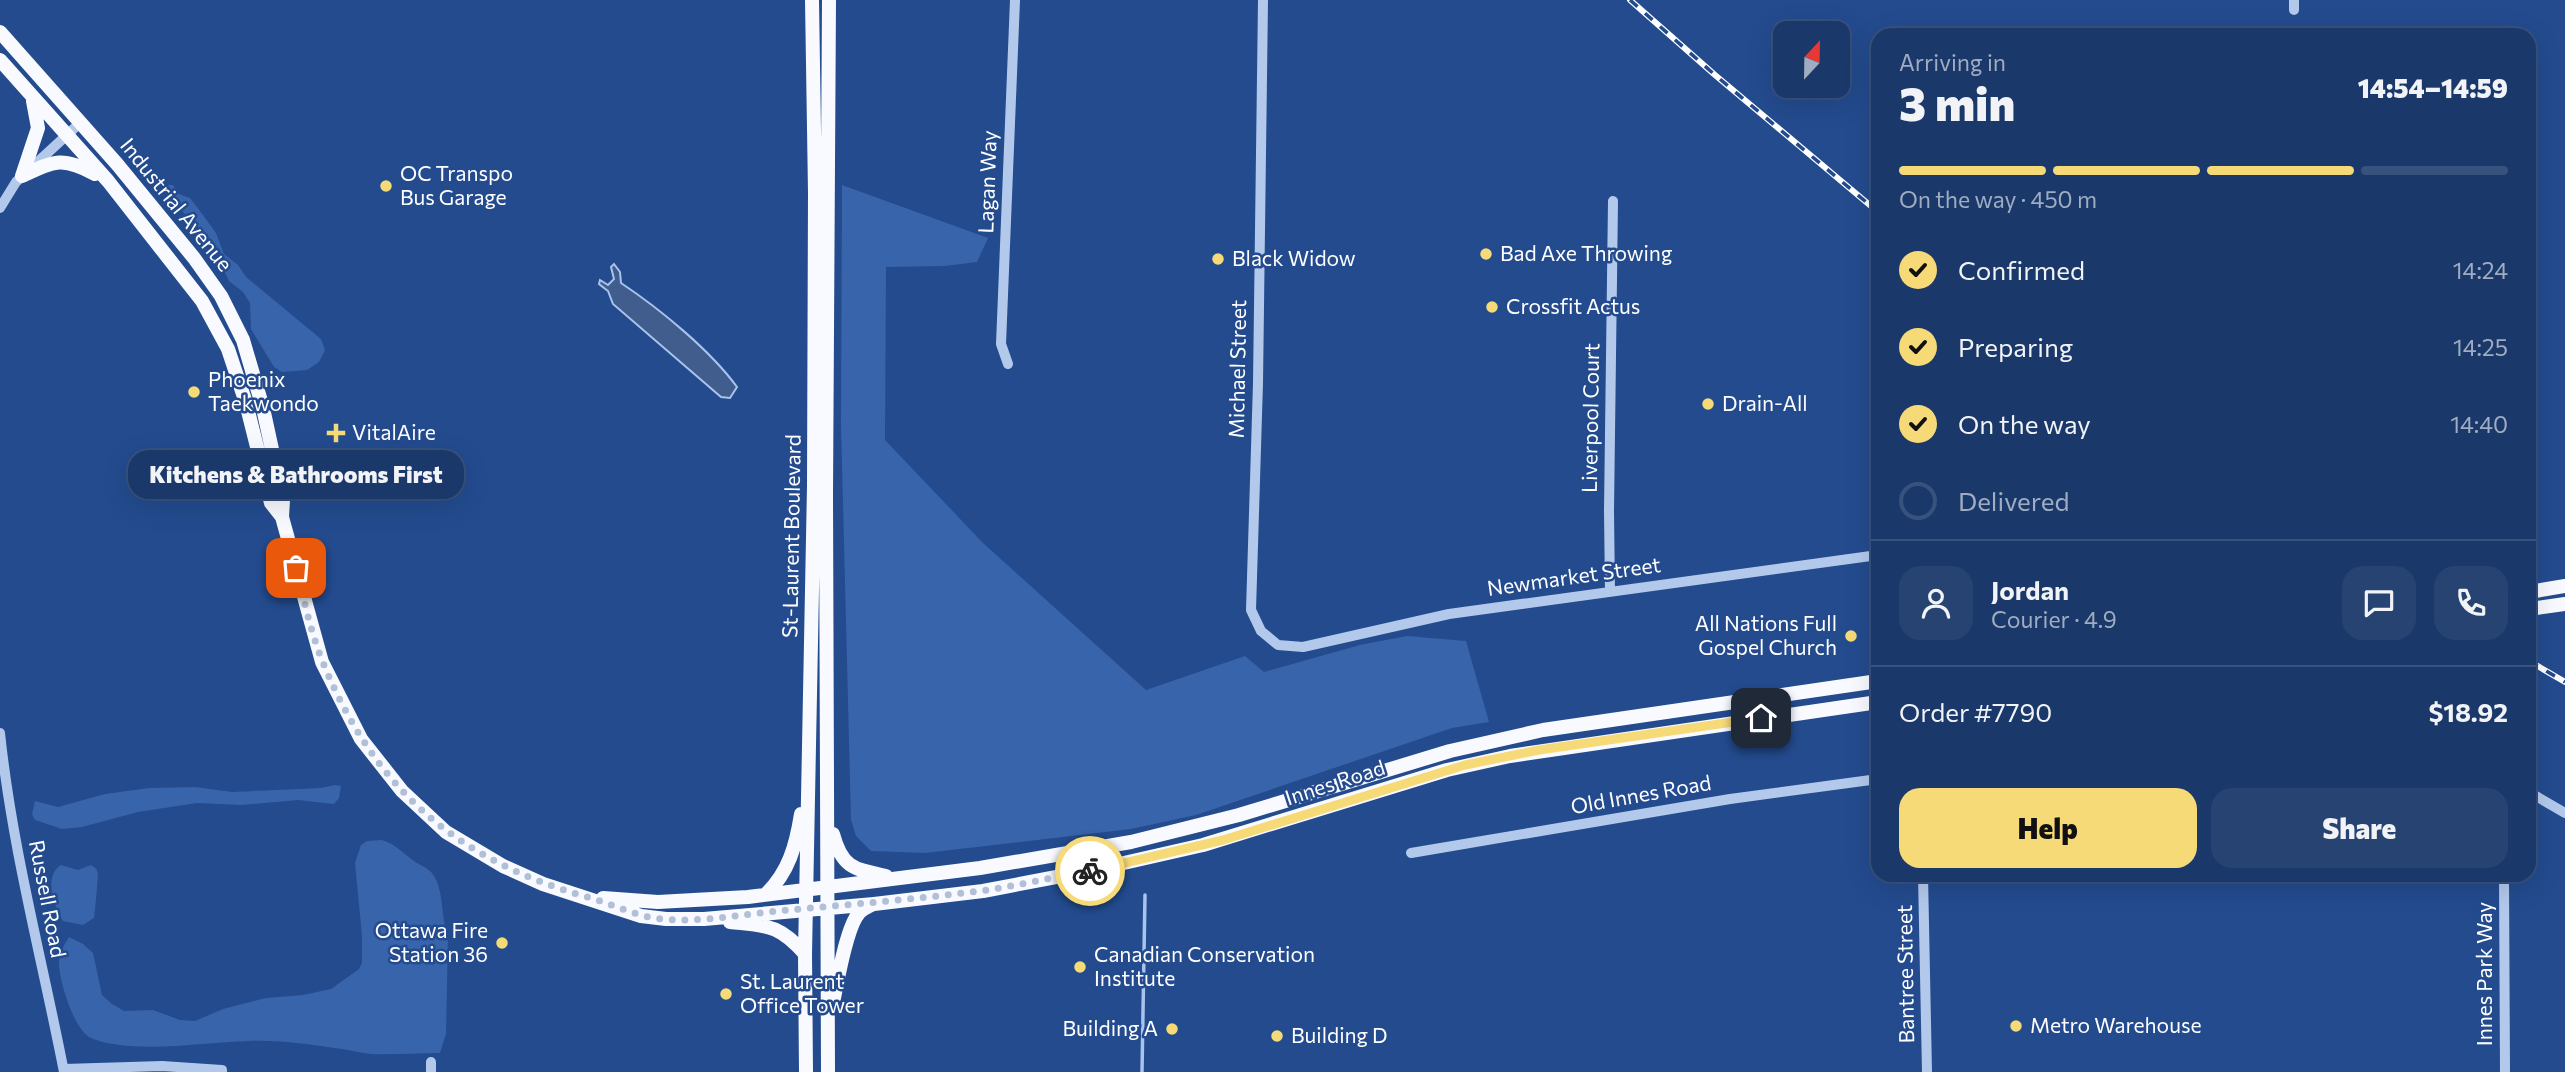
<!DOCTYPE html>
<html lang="en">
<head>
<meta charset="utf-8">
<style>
  :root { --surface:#1a386a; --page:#274372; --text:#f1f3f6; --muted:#9facc1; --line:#38527e; --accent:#f6da77 }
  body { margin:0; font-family:Commissioner,sans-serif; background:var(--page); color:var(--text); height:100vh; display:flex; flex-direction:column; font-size:26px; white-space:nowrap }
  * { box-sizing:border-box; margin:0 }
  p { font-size:23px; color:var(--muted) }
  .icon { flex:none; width:38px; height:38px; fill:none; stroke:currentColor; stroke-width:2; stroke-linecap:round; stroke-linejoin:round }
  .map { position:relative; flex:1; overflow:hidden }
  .side { position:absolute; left:1871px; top:28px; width:665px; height:854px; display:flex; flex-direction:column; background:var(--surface); border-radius:21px; box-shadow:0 7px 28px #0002,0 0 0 2px var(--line) }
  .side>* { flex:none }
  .needle { width:46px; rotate:22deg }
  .controls { position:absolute; left:1773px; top:21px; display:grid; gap:14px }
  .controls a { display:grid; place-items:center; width:77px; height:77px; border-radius:14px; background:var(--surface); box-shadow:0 7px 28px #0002,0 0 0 2px var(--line); font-size:35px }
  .pin { position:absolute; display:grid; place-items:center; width:60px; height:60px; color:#fff; margin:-30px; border-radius:14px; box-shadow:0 4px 10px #0006 }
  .courier { position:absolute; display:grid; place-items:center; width:70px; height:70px; margin:-35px; border:5px solid #f6da77; border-radius:50%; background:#fff; color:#222; box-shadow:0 2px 9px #0007 }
  .bubble { position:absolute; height:49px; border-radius:21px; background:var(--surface); box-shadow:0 7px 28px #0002,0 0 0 2px var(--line); font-size:23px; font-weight:800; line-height:49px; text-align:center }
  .summary em { font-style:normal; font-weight:800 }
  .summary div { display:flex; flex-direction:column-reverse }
  .summary { display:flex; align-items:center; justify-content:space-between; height:119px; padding:0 28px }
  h1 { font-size:46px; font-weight:800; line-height:52px }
  .bar { display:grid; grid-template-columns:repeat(4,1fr); gap:10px 7px; align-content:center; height:84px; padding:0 28px }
  .bar i { height:9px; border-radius:5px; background:var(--line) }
  .bar .active { background:var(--accent) }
  .bar p { grid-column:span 4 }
  .line { display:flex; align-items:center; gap:18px; padding:0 28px; border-top:2px solid var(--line) }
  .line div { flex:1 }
  .round { display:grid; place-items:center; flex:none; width:74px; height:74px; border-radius:21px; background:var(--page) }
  ol { padding:0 28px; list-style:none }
  li { display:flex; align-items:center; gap:21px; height:77px }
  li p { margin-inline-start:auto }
  li .icon { padding:7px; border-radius:50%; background:var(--accent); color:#111; stroke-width:4 }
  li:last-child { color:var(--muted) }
  li i { width:38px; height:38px; border:4px solid var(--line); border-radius:50% }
  .primary-button { display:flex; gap:14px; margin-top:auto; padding:14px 28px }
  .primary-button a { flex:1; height:80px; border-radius:21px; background:var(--accent); color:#111; font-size:28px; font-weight:800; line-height:80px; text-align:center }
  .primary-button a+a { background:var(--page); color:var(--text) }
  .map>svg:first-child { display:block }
  .green { fill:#3864ab }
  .water { fill:#415d8e; stroke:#a8c3ec; stroke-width:2 }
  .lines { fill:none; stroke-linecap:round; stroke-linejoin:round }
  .stream { stroke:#a8c3ec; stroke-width:3.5 }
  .minor { stroke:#b3c9ec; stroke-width:10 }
  .major { stroke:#f8faff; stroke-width:14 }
  .rail-casing { stroke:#fff; stroke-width:6 }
  .rail { stroke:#234b8e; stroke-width:3.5; stroke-dasharray:10; stroke-linecap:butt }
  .done { stroke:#b2c0d7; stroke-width:7; stroke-dasharray:0 12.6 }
  .route { stroke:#f6da77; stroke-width:9 }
  .poi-dot { fill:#f6da77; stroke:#234b8e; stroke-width:2.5 }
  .labels { text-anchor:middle; stroke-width:5; stroke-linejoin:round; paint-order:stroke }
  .poi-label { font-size:21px; fill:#fff; stroke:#234b8e; text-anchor:start }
  .street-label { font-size:21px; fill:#fff; stroke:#234b8e }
</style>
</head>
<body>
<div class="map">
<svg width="2565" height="1072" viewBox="0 0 2565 1072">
  <rect width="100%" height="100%" fill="#234b8e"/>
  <path class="green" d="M167,185H173L179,194L190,198L203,215L216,233L224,254L238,265L246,277L321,339L325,350L319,362L307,370L282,372L274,367L251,329L250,303L243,292L229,281L220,262L209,249L199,229L166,194Z
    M842,185L988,238L977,262L945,266L886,267L885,440L983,543L1146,690L1245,656L1264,672L1360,645L1407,636L1466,641L1489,722L1452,728L1196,815L1131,829L925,853L871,851L856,836L851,820L841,425Z
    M335,785L341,786L339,798L334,804L298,800L242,805L197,803L138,812L82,827L62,829L35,820L32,814L35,801L58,807L105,794L149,788L195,787L232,792L321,788Z
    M382,840C395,844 403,853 414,861C419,865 427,867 432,873C445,890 440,916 448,935L446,1034L440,1053C417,1053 394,1055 371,1054C359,1053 347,1049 334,1048C307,1044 277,1040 249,1041C206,1042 131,1055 91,1038C74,1031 58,978 59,961C60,951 64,945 69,937L83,944L93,953L102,995L112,1004L124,1011L153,1010L180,1020L195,1021L223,1009L266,998L303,995L331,989L359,969L362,963V936L355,863L361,845L367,841Z
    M61,865L78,870L91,865C95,868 97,868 98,874C98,877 95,914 94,918L83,925L63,921C54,907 43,876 61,865Z"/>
  <path class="water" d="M614,264L620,272L621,283C660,309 710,350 737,387L730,398L721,397L613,304L608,291L599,284L600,280L608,285L614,279L611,267Z"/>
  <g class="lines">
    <path class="stream" d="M1142,1072L1145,895"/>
    <path class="minor" d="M1263,0L1258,383L1251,610L1261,631L1278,645L1303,647L1449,614L1878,555
      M2294,0V10
      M0,208L16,182L81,122
      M1008,364L1001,344L1015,0
      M1610,592L1609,511L1613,201
      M0,733C12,848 42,959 64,1072
      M2529,792L2565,813
      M1411,853L1730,799L1878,779
      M1923,875L1927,1072
      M2504,875L2505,1072
      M64,1069L162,1066L222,1070V1072
      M431,1072V1062"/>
    <path class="major" d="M0,32L117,164L194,258L221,296L243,340L263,408L283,500L282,517L322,662L361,739L402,791L446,832L503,866L543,884L641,916L666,919H704L874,904L983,891L1093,870L1203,845L1447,770L1510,756L1878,702
      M0,60L108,181L202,301L228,349L246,403L271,503L282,517
      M22,176C54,161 62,156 95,174
      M22,176L38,128L33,101
      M2529,592L2565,586
      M2529,609L2565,604
      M833,834C842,868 854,869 886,876
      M766,894C789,872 796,845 801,814
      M603,898L658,902L748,897L980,868L1131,842L1239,815L1450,751L1543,730L1878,681
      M730,922C767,926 779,924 805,954
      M834,998C838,978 847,926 859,913C863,908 868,907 873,904
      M806,1072L805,954L814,486L815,193L812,0
      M828,1072L826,495L829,0"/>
    <g class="rail-casing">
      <path id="rail" d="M1630,0L1715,75L1878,212
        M2529,661L2565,682"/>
    </g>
    <use href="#rail" class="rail"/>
  </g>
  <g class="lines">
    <path class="done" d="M296,568C304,600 311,634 324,665C376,790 457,860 587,897C613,904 636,917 663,919C705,923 748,913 790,910C854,904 917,899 980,891C1017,886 1053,877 1090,871"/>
    <path class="route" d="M1090,871L1223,840L1465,765L1539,750L1761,718"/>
  </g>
  <g class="poi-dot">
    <circle cx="386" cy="186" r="7"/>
    <circle cx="1486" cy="254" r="7"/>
    <circle cx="1218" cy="259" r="7"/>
    <circle cx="1492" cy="307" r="7"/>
    <circle cx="194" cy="392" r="7"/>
    <circle cx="1708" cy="404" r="7"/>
    <path d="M332.5 422.5h7v7h7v7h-7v7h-7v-7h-7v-7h7z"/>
    <circle cx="1851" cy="636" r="7"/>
    <circle cx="502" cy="943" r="7"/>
    <circle cx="1080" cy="967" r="7"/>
    <circle cx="726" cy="994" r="7"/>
    <circle cx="2016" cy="1026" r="7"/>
    <circle cx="1172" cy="1029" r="7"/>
    <circle cx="1277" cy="1036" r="7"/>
  </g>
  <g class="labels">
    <g class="poi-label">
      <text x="400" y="181">OC Transpo<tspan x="400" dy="24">Bus Garage</tspan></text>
      <text x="1500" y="261">Bad Axe Throwing</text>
      <text x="1232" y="266">Black Widow</text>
      <text x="1506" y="314">Crossfit Actus</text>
      <text x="208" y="387">Phoenix<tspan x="208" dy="24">Taekwondo</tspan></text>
      <text x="1722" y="411">Drain-All</text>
      <text x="352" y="440">VitalAire</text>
      <text x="1837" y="631" text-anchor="end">All Nations Full<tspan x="1837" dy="24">Gospel Church</tspan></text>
      <text x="488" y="938" text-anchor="end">Ottawa Fire<tspan x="488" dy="24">Station 36</tspan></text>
      <text x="1094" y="962">Canadian Conservation<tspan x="1094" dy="24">Institute</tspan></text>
      <text x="740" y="989">St. Laurent<tspan x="740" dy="24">Office Tower</tspan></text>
      <text x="2030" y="1033">Metro Warehouse</text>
      <text x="1158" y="1036" text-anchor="end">Building A</text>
      <text x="1291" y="1043">Building D</text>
    </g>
    <g class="street-label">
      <text transform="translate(988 182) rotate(-88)" y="7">Lagan Way</text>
      <text transform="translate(176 205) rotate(51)" y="7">Industrial Avenue</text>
      <text transform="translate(1238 369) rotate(-89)" y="7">Michael Street</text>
      <text transform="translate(1591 418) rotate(-89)" y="7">Liverpool Court</text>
      <text transform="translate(792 536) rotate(-89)" y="7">St-Laurent Boulevard</text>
      <text transform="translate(1574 577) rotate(-8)" y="7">Newmarket Street</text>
      <text transform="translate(1335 783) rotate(-18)" y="7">Innes Road</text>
      <text transform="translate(1641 795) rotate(-10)" y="7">Old Innes Road</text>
      <text transform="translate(47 899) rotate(79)" y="7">Russell Road</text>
      <text transform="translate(1906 974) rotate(-91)" y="7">Bantree Street</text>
      <text transform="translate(2485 974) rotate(-90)" y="7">Innes Park Way</text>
    </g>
  </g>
</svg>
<div class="controls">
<a><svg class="needle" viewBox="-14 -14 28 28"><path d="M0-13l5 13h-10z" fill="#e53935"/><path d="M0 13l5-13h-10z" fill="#9facc1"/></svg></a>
</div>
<div class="pin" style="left:296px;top:568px;background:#ea580c"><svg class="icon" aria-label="bag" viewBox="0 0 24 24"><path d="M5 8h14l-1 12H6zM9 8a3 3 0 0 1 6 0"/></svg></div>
<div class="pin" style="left:1761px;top:718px;background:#1f2937"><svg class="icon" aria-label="home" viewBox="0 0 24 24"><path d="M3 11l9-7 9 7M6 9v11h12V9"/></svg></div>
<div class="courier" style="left:1090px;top:871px"><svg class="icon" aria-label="bike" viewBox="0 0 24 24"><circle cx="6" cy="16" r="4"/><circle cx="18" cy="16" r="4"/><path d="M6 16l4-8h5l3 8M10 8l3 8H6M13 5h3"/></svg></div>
<div class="bubble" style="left:128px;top:450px;width:336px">Kitchens &amp; Bathrooms First</div>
<section class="side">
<div class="summary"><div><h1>3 min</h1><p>Arriving in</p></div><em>14:54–14:59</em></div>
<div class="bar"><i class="active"></i><i class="active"></i><i class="active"></i><i></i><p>On the way · 450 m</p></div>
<ol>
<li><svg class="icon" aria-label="check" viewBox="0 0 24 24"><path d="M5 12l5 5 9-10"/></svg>Confirmed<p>14:24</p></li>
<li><svg class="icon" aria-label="check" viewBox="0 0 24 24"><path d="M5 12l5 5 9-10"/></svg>Preparing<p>14:25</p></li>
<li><svg class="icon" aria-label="check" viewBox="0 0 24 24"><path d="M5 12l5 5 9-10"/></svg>On the way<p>14:40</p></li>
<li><i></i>Delivered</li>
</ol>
<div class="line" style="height:126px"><a class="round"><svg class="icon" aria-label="person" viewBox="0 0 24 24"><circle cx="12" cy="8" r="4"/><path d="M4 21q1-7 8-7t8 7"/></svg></a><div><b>Jordan</b><p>Courier · 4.9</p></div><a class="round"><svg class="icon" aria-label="chat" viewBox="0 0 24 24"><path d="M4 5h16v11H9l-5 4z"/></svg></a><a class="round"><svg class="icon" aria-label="phone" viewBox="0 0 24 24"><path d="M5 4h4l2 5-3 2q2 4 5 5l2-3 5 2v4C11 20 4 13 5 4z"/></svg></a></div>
<div class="line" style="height:91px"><div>Order #7790</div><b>$18.92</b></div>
<div class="primary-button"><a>Help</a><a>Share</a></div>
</section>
</div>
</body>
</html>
